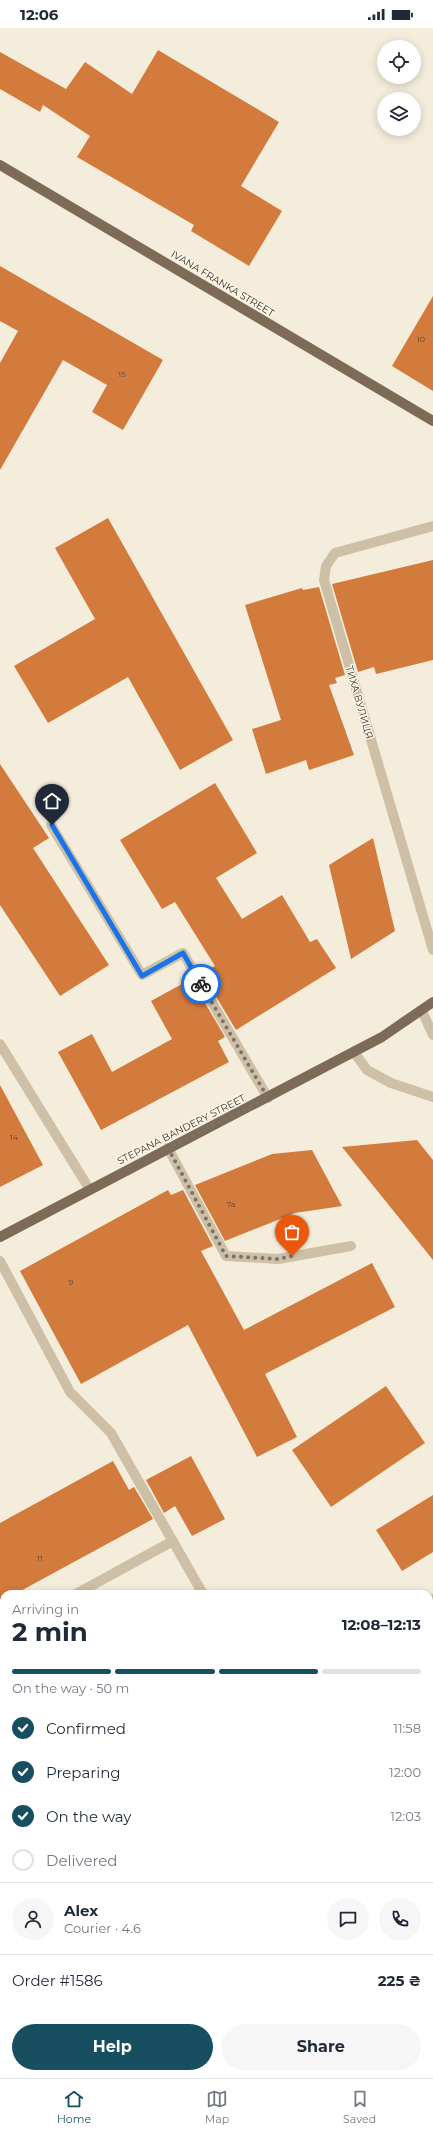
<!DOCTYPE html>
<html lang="en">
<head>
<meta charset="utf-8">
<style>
  :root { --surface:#fff; --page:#f6f6f7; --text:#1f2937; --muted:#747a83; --line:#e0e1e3; --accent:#184f60 }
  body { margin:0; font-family:Montserrat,sans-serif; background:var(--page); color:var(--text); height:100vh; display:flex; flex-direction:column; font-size:15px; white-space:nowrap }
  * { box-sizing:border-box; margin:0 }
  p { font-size:13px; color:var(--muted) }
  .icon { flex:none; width:22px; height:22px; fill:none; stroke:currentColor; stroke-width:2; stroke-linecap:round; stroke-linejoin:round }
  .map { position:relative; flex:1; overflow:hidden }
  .side { position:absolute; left:0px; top:1562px; width:433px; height:488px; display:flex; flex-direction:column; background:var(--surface); border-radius:12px 12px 0 0; box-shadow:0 2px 10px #0003 }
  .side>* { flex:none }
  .fabs { position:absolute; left:377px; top:12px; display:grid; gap:8px }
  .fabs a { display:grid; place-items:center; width:44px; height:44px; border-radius:50%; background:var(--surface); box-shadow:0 2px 10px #0003; font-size:20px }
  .pin { position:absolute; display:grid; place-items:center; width:34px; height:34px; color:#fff; margin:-41px -17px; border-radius:50% 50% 50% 0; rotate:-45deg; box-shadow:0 0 4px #0007 }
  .pin .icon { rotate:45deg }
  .courier { position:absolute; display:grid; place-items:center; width:40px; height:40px; margin:-20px; border:3px solid #1a73e8; border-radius:50%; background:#fff; color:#222; box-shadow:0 1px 5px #0007 }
  .headline em { font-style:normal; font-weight:700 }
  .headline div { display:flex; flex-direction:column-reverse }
  .headline { display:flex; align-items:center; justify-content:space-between; height:68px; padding:0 12px }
  h1 { font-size:26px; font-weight:700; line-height:30px }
  .bar { display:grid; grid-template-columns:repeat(4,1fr); gap:6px 4px; align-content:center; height:48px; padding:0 12px }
  .bar i { height:5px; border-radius:3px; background:var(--line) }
  .bar .selected { background:var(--accent) }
  .bar p { grid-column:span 4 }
  .line { display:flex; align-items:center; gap:10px; padding:0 12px; border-top:1px solid var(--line) }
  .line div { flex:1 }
  .round { display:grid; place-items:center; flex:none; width:42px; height:42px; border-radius:21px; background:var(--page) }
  ol { padding:0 12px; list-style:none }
  li { display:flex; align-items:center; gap:12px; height:44px }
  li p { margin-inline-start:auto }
  li .icon { padding:4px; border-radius:50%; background:var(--accent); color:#fff; stroke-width:4 }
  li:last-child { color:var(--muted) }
  li i { width:22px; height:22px; border:2px solid var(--line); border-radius:50% }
  .button { display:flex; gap:8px; margin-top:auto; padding:8px 12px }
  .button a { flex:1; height:46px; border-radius:24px; background:var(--accent); color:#fff; font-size:16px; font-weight:700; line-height:46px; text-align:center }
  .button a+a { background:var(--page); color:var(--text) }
  .status { display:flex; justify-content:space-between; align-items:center; height:28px; padding:0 20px; background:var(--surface); direction:ltr }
  .status svg { height:11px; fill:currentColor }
  .tabs { display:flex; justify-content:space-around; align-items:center; height:56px; border-top:1px solid var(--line); background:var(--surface); font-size:11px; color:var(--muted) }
  .tabs a { display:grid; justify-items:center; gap:2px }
  .tabs .selected { color:var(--accent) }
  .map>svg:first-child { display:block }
  .building { fill:#d27b3c }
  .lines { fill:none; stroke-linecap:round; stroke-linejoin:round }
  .minor { stroke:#cec0a6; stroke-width:10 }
  .major { stroke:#7d6b57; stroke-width:10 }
  .done { stroke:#7b7367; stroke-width:4; stroke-dasharray:0 7.2 }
  .route { stroke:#1a73e8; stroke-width:5 }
  .labels { text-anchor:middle; stroke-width:3; stroke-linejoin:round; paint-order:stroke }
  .number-label { font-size:8px; fill:#60442d }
  .street-label { font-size:10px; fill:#3a3128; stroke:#fcf6e9 }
</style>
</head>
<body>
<div class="status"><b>12:06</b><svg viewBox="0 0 49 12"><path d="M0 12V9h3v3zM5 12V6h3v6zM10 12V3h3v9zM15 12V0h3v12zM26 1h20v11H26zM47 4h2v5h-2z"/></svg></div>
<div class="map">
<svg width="433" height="2050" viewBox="0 0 433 2050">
  <rect width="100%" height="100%" fill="#f5eddc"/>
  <path class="building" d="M158,22L279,94L241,158L282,183L249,238L191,203L194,197L77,129L90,108L43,77L40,84L0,61V24L66,61L85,34L132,66Z
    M0,238L163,332L123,402L92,384L107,357L63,332L0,442V335L18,303L0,293Z
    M433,268V363L392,338Z
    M108,490L233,712L180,742L128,649L48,695L14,638L95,591L55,520Z
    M433,532V632L376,646L374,639L358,644L332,556Z
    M319,559L345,647L335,650L337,655L329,657L354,727L309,742L306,732L266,746L252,701L281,692L245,577L302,560L303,562Z
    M0,736L49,810L33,820L109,937L60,968L0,877Z
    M215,755L257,825L216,850L242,891L282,867L310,914L317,911L336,940L236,1002L202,945L215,938L175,874L162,881L120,812Z
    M373,810L395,903L351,931L329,837Z
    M191,951L225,1009L218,1013L229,1034L101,1102L58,1024L92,1006L112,1044L172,1011L151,973Z
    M0,1057L43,1137L0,1159Z
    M417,1112L433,1132V1232L342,1119Z
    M312,1122L342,1178L295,1185L225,1213L195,1157L272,1126Z
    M168,1162L171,1167L183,1162L213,1218L201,1223L244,1302L372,1235L395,1279L265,1346L297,1409L257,1429L188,1297L81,1356L20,1243Z
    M386,1358L425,1415L331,1479L292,1422Z
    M191,1428L225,1491L192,1508L175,1478L164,1485L146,1452Z
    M113,1433L129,1462L134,1459L153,1491L15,1566H4V1572L0,1574V1495Z
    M433,1467V1524L402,1543L376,1502Z"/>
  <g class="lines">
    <path class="minor" d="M433,498L335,525L326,538L324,552L433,922
      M51,797L142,947L183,925L268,1070
      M422,983L433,1007
      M0,1016L90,1162
      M354,1024L367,1042L391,1055L433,1069
      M168,1120L226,1228L278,1231L351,1218
      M0,1233L70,1364L111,1405L203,1566
      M76,1566L173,1513
      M429,1573L433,1571
      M0,1608L4,1605
      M0,1810L4,1808
      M429,1862L433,1860
      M79,2046L81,2050
      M42,2050L50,2046"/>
    <path class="major" d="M0,137L433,393
      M0,1209L382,1009L433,974"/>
  </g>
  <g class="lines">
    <path class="done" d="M201,956L268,1070L168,1120L226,1228L278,1231L292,1228"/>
    <path class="route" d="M52,797L142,948L183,925L201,956"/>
  </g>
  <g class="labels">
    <g class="number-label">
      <text x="421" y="314">10</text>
      <text x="122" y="349">15</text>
      <text x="14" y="1112">14</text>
      <text x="231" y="1179">7а</text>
      <text x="71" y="1257">9</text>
      <text x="40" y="1533">11</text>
    </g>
    <g class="street-label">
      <text transform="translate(223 255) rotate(31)" y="4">IVANA FRANKA STREET</text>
      <text transform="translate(360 674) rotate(74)" y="4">ТИХА ВУЛИЦЯ</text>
      <text transform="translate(181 1101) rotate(-27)" y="4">STEPANA BANDERY STREET</text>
    </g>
  </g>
</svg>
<div class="fabs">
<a><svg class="icon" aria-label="locate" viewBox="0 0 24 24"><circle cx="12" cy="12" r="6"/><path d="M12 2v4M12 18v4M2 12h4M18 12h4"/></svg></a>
<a><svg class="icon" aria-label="layers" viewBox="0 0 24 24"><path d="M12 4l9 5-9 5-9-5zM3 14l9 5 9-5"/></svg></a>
</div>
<div class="pin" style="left:292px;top:1228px;background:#ea580c"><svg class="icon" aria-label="bag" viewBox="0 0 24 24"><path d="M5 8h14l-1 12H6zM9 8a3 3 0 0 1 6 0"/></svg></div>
<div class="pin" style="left:52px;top:797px;background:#1f2937"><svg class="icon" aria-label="home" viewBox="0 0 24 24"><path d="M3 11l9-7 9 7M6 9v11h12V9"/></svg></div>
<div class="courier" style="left:201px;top:956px"><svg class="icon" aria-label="bike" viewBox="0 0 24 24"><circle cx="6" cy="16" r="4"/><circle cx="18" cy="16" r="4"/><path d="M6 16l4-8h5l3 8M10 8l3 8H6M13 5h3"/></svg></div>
<section class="side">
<div class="headline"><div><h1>2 min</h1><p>Arriving in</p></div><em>12:08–12:13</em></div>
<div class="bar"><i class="selected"></i><i class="selected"></i><i class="selected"></i><i></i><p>On the way · 50 m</p></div>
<ol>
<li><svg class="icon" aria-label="check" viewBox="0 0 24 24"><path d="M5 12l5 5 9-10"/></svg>Confirmed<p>11:58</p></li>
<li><svg class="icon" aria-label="check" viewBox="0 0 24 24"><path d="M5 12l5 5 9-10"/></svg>Preparing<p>12:00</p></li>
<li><svg class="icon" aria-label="check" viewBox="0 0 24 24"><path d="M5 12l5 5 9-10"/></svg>On the way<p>12:03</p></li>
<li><i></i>Delivered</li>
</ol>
<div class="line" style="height:72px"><a class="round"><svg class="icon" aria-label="person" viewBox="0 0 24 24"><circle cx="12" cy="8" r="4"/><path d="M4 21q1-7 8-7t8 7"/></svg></a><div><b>Alex</b><p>Courier · 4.6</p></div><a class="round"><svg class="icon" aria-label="chat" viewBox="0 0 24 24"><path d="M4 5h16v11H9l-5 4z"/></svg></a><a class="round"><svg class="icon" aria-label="phone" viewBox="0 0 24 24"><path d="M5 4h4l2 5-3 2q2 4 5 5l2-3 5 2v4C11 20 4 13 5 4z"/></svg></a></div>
<div class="line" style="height:52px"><div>Order #1586</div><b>225 ₴</b></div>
<div class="button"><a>Help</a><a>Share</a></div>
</section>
</div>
<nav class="tabs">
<a class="selected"><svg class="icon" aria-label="home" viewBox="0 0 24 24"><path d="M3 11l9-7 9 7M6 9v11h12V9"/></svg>Home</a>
<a><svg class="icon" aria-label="map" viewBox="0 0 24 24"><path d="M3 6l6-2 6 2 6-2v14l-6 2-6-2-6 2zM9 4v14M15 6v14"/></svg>Map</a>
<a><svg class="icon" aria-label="saved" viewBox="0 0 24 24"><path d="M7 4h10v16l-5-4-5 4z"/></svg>Saved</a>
</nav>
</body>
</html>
